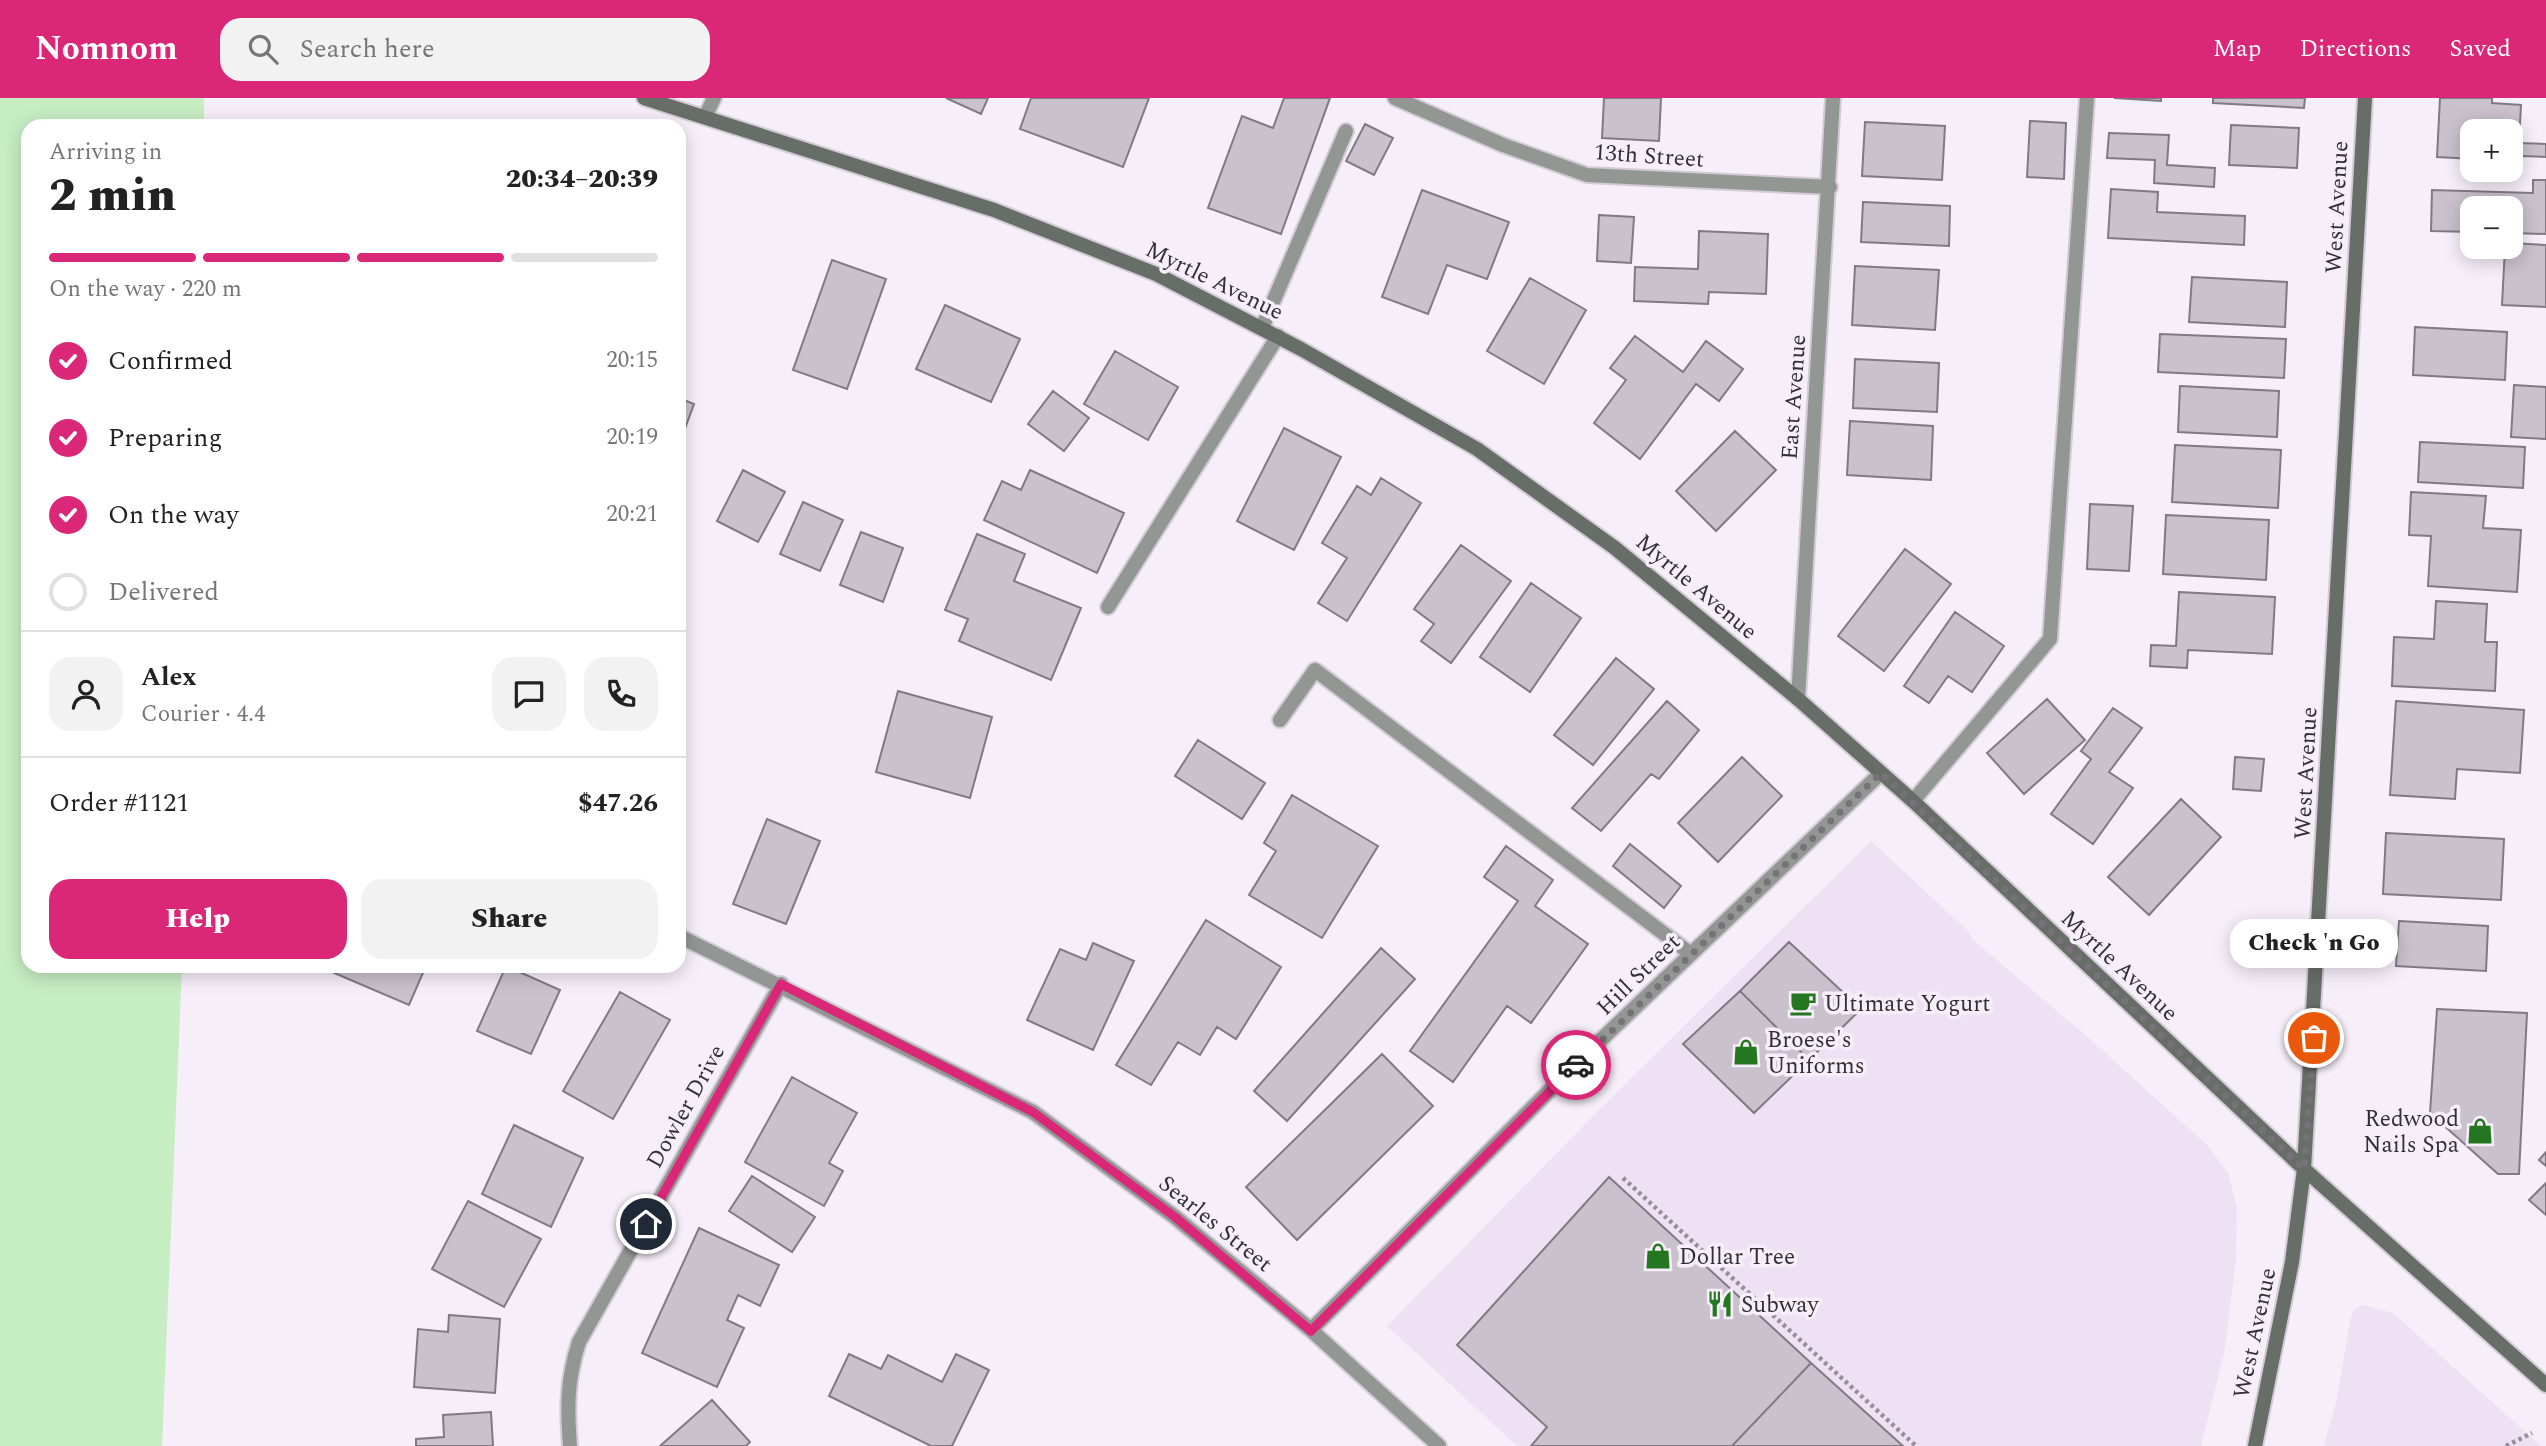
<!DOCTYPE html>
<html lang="en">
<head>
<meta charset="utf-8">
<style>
  :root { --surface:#fff; --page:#f2f2f2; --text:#222; --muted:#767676; --line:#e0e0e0; --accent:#db2777 }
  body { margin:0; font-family:Spectral,serif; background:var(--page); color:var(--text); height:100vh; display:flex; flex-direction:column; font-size:26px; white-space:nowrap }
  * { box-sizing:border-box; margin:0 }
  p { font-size:23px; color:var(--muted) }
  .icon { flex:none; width:38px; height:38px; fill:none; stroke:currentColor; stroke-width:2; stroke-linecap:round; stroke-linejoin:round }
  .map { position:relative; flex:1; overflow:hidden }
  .side { position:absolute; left:21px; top:21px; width:665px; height:854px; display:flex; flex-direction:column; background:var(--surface); border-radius:21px; box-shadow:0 4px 18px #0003 }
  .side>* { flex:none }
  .buttons { position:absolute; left:2460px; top:21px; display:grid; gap:14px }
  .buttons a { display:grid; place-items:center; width:63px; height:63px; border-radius:14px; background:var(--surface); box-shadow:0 4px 18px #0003; font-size:35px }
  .pin { position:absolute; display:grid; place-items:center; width:60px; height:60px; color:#fff; margin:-30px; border:4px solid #fff; border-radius:50%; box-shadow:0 2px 7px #0007 }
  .courier { position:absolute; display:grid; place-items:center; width:70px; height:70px; margin:-35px; border:5px solid #db2777; border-radius:50%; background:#fff; color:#222; box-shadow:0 2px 9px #0007 }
  .bubble { position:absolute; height:49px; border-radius:21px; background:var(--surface); box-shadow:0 4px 18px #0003; font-size:23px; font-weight:800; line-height:49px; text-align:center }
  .summary em { font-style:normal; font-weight:800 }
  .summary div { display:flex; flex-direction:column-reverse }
  .summary { display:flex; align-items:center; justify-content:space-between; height:119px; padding:0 28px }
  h1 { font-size:46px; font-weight:800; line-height:52px }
  .bar { display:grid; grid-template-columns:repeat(4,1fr); gap:10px 7px; align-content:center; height:84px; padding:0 28px }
  .bar i { height:9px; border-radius:5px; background:var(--line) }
  .bar .active { background:var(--accent) }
  .bar p { grid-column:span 4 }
  .line { display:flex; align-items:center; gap:18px; padding:0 28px; border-top:2px solid var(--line) }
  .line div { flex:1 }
  .round { display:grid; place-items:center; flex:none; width:74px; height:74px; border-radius:21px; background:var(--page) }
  ol { padding:0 28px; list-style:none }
  li { display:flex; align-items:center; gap:21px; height:77px }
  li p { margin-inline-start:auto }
  li .icon { padding:7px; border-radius:50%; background:var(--accent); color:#fff; stroke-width:4 }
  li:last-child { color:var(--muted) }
  li i { width:38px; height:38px; border:4px solid var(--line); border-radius:50% }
  .primary-button { display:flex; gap:14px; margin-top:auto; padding:14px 28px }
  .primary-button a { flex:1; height:80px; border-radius:21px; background:var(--accent); color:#fff; font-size:28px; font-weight:800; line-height:80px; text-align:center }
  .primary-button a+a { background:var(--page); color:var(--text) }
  header { display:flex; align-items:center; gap:42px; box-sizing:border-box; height:98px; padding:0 35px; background:var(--accent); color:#fff }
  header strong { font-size:33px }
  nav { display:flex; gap:38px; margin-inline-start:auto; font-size:24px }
  .search { width:490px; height:63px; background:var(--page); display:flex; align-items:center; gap:18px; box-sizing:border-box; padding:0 24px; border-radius:21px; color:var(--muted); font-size:26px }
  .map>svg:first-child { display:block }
  .built { fill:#ede1f3 }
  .green { fill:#c7edc3 }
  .building { fill:#c9c1cc; stroke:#817a84; stroke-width:2 }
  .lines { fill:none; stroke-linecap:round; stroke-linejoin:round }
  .lane-casing { stroke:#d3ccd6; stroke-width:18 }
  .street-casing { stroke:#d3ccd6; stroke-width:18 }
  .secondary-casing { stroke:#d3ccd6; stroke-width:18 }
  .path { stroke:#959097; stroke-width:4.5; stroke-dasharray:3.5 3.5; stroke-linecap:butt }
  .lane { stroke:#939793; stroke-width:14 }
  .street { stroke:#939793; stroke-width:14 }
  .secondary { stroke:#676d67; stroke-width:14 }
  .done { stroke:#777279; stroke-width:7; stroke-dasharray:0 12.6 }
  .route { stroke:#db2777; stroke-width:9 }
  .labels { text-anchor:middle; stroke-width:7; stroke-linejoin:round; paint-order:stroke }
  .street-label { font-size:23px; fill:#333034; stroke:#f6eef9 }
  .poi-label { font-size:23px; fill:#333034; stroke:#f6eef9; text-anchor:start }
</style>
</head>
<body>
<header>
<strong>Nomnom</strong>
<div class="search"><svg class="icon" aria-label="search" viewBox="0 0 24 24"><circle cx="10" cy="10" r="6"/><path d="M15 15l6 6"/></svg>Search here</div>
<nav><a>Map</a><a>Directions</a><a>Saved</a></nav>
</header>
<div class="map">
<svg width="2546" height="1348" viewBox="0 0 2546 1348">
  <rect width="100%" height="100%" fill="#f6eef9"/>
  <path class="built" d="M1871,743L1969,834L1972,841L2091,942L2207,1047L2228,1075L2237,1110L2236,1161L2225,1250L2201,1348H1517L1387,1228L1596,1015Z
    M2363,1207L2393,1215L2541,1348H2324L2337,1301L2351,1218L2355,1211Z"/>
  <path class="green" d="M0,0H204V28H28V868H182L162,1348H0Z"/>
  <path class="building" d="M946,0H988L981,16Z
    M1031,0H1149L1123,69L1020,31Z
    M1284,0H1330L1281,136L1208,110L1242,18L1273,30Z
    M1604,0H1661L1659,43L1602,40Z
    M2114,0H2161V3Z
    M2213,0H2305L2304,10L2213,5Z
    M2440,0H2492V5L2521,7L2519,45L2546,46V59L2522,58V64L2511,63V33H2473V61L2437,59Z
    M2030,23L2066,25L2064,81L2027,79Z
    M1865,24L1945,28L1942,82L1862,78Z
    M1365,26L1393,40L1374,77L1346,63Z
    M2231,27L2299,30L2297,70L2229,67Z
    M2109,35L2169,37L2167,67L2215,70L2214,89L2154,85L2155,62L2107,60Z
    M2533,82H2546V136L2511,135V110H2473V134L2431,133L2432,92L2533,95Z
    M2111,91L2158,94L2157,114L2245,118L2244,147L2108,140Z
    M1422,92L1509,124L1487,181L1447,167L1428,216L1382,199Z
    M1863,104L1950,108L1949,148L1861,144Z
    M1599,117L1634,119L1631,165L1597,163Z
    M1699,133L1768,136L1766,196L1709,194L1708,206L1634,203L1635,169L1698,171Z
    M2511,145L2546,147V209L2502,207L2505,149H2511Z
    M832,162L886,181L847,291L793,272Z
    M1855,168L1939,172L1935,232L1852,227Z
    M2192,179L2287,184L2285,229L2189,224Z
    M1530,180L1586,212L1544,286L1487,253Z
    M945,207L1020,241L991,304L916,271Z
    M2415,229L2507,234L2505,282L2413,277Z
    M2160,236L2286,241L2284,280L2158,274Z
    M1635,238L1683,274L1706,243L1743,271L1719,303L1696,286L1640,361L1594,325L1626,282L1610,270Z
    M1115,253L1178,289L1148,342L1084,306Z
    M1855,261L1939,265L1937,314L1853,310Z
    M2514,287L2546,289V341L2511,339Z
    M2180,288L2279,293L2277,339L2178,334Z
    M1053,293L1089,320L1064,353L1028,326Z
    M679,300L694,306L679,347Z
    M1850,323L1933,328L1931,382L1847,377Z
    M1284,330L1341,359L1294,452L1237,423Z
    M1735,333L1776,372L1716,433L1676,393Z
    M2420,344L2525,349L2523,390L2418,384Z
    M2175,347L2281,352L2278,410L2172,404Z
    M743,372L785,394L758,444L717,423Z
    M1030,372L1124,415L1097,475L984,422L1002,383L1021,392Z
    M1381,380L1421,405L1347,523L1318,505L1347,460L1322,445L1357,388L1371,397Z
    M2411,394L2486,398L2483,430L2521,432L2517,494L2428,488L2431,438L2409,437Z
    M803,404L843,422L820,473L780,456Z
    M2090,406L2133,408L2129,473L2087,471Z
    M2166,417L2269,422L2266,482L2163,476Z
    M861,434L903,450L883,504L840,487Z
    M977,436L1025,456L1014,483L1081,510L1051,582L959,543L968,521L945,512Z
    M1461,447L1511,483L1451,565L1421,543L1434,526L1414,511Z
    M1905,451L1951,486L1884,573L1838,538Z
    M1531,485L1581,520L1530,594L1480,559Z
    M2179,494L2275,499L2272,556L2188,552L2187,570L2150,568L2151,547L2176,548Z
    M2436,503L2487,506L2485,544H2497L2495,593L2392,588L2394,539L2434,541Z
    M1955,514L2004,548L1972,594L1948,578L1929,605L1904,588Z
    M1616,560L1654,591L1593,667L1554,637Z
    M898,593L992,619L970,700L876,674Z
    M2047,601L2085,642L2024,696L1987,655Z
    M1667,603L1699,632L1659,681L1651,676L1601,733L1572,710Z
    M2396,603L2524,612L2520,675L2457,671L2455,701L2390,697Z
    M2113,610L2142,630L2109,674L2133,690L2093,746L2051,716L2091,661L2081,653Z
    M1198,642L1265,685L1242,721L1175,678Z
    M1742,659L1782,698L1718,764L1678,725Z
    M2235,659L2264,661L2261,693L2233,691Z
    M1292,697L1378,748L1322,840L1249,797L1276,753L1264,745Z
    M2181,701L2221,739L2149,817L2108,779Z
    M767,721L820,743L786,826L733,806Z
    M2386,735L2504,741L2501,802L2383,796Z
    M1630,746L1681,788L1664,810L1613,768Z
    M1506,748L1553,782L1535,808L1588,846L1531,925L1507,908L1453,984L1410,953L1518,803L1484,779Z
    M1206,822L1281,869L1236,941L1217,929L1200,957L1178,944L1151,987L1116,967Z
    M2399,823L2488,828L2486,873L2396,868Z
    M1789,844L1861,911L1809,962L1740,893Z
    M1093,845L1134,863L1093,952L1027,922L1060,851L1086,862Z
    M1381,850L1415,881L1287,1023L1254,993Z
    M318,868H426L409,907Z
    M506,868L560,892L531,956L477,933Z
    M1740,893L1809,962L1754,1015L1683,946Z
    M620,894L670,922L613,1021L563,993Z
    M2437,911L2527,915L2519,1076H2498L2430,1015Z
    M1382,956L1433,1008L1297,1142L1246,1089Z
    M792,979L857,1015L829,1065L843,1073L824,1108L745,1064Z
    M514,1027L583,1060L551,1129L482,1096Z
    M2546,1054V1068L2539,1062Z
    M752,1078L815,1119L792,1154L729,1113Z
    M1609,1079L1811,1265L1732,1348H1531L1547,1329L1457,1247Z
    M2546,1085V1117L2529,1102Z
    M468,1103L541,1141L504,1209L432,1171Z
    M699,1130L779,1167L760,1208L738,1197L727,1222L744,1230L717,1289L642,1255Z
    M449,1217L500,1221L495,1295L414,1289L418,1231L448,1234Z
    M849,1256L881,1271L888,1257L942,1284L956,1256L989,1272L952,1348H931L829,1298Z
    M1811,1265L1903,1348H1732Z
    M712,1302L750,1344L746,1348H660Z
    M491,1314L493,1348H416V1341L444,1339L443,1317Z"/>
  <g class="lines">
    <g class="lane-casing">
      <path id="lane" d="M1262,230L1346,33
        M1108,509L1278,238
        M1280,622L1315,572L1691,856
        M1913,703L2050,541L2087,0"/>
    </g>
    <g class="street-casing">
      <path id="street" d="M1395,0L1503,47L1587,77L1830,89
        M705,19L714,0
        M1798,601L1833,0
        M679,838L1033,1014L1175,1119L1311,1232L1439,1348
        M1311,1232L1585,957L1881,675
        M570,1348C567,1310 567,1281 579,1244L781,886"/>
    </g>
    <g class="secondary-casing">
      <path id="secondary" d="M644,0L994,112L1156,176L1301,251L1477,351L1615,450L1798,601L1913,703L2304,1071L2546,1287
        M2255,1348L2292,1164L2304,1071L2365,0"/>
    </g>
    <path class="path" d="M1623,1080L1916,1348
      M2506,1348L2532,1335"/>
    <use href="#lane" class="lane"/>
    <use href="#street" class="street"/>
    <use href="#secondary" class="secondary"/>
  </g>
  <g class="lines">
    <path class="done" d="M1576,967L1881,675L2304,1071L2314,940"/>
    <path class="route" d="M646,1126L781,886L1033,1014L1175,1119L1311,1233L1576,967"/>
  </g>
  <defs>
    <g id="cafe-bare" transform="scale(2.1)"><path d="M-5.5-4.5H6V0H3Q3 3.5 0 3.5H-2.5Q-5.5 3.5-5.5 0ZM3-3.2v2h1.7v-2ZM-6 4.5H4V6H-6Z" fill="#247620" stroke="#f6eef9" stroke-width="2.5" paint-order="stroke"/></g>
    <g id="shop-bare" transform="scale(2.1)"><path d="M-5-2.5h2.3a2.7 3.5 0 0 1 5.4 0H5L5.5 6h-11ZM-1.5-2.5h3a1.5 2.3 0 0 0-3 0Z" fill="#247620" stroke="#f6eef9" stroke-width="2.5" paint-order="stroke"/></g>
    <g id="restaurant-bare" transform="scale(2.1)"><path d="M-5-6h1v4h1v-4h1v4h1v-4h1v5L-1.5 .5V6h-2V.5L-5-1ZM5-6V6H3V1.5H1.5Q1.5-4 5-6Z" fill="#247620" stroke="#f6eef9" stroke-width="2.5" paint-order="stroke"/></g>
  </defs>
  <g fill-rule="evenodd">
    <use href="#cafe-bare" x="1803" y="905"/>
    <use href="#shop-bare" x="1746" y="954"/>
    <use href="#shop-bare" x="2480" y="1033"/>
    <use href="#shop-bare" x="1658" y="1158"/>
    <use href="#restaurant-bare" x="1720" y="1206"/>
  </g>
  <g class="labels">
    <g class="street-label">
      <text transform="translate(1649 57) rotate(4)" y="8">13th Street</text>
      <text transform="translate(2336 109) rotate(-87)" y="8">West Avenue</text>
      <text transform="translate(1215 182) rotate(26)" y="8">Myrtle Avenue</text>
      <text transform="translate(1793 299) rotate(-86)" y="8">East Avenue</text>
      <text transform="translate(1697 488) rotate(40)" y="8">Myrtle Avenue</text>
      <text transform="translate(2305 675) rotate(-87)" y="8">West Avenue</text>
      <text transform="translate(2120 867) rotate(43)" y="8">Myrtle Avenue</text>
      <text transform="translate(1638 876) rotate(-44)" y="8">Hill Street</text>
      <text transform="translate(685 1008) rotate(-61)" y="8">Dowler Drive</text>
      <text transform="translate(1216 1125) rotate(39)" y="8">Searles Street</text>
      <text transform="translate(2254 1235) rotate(-78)" y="8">West Avenue</text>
    </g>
    <g class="poi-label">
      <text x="1824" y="913">Ultimate Yogurt</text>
      <text x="1767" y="949">Broese's<tspan x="1767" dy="26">Uniforms</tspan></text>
      <text x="2459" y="1028" text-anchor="end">Redwood<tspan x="2459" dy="26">Nails Spa</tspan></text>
      <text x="1679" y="1166">Dollar Tree</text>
      <text x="1741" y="1214">Subway</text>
    </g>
  </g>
</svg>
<div class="buttons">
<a>+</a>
<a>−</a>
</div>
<div class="pin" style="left:2314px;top:940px;background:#ea580c"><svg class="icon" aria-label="bag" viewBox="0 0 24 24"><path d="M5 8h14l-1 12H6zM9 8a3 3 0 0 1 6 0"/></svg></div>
<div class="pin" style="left:646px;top:1126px;background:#1f2937"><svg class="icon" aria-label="home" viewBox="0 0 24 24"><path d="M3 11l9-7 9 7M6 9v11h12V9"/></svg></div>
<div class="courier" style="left:1576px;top:967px"><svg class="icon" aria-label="car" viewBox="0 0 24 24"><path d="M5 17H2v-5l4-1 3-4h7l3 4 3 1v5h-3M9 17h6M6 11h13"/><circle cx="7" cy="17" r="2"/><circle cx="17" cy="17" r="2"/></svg></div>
<div class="bubble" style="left:2230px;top:821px;width:168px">Check 'n Go</div>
<section class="side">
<div class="summary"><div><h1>2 min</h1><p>Arriving in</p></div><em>20:34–20:39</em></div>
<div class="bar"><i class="active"></i><i class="active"></i><i class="active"></i><i></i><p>On the way · 220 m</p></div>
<ol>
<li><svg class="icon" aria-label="check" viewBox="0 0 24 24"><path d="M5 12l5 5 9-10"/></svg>Confirmed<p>20:15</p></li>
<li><svg class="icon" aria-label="check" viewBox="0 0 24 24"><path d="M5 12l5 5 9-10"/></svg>Preparing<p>20:19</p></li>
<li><svg class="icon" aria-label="check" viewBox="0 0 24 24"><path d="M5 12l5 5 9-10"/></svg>On the way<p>20:21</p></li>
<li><i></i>Delivered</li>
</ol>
<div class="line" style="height:126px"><a class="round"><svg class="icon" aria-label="person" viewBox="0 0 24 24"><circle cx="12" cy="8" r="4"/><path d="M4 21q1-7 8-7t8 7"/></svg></a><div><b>Alex</b><p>Courier · 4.4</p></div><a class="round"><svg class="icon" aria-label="chat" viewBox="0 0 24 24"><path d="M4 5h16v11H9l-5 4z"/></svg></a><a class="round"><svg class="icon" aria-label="phone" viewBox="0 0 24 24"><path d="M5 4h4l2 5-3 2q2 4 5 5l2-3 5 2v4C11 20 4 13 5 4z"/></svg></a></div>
<div class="line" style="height:91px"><div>Order #1121</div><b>$47.26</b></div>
<div class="primary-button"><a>Help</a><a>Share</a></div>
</section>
</div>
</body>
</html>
